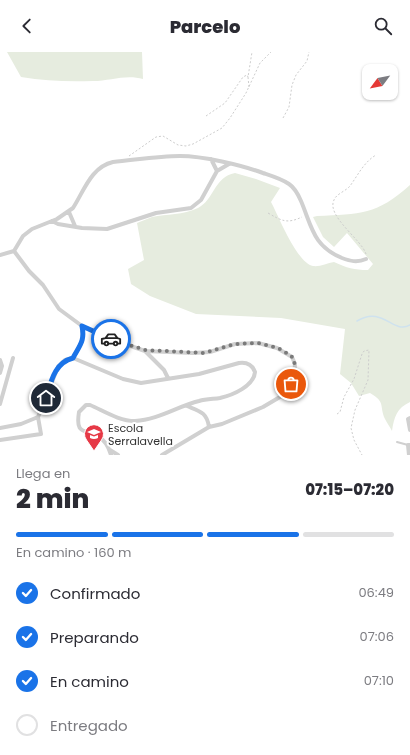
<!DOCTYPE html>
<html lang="es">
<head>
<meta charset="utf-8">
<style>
  :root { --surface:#fff; --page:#f2f2f3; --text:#2b2b33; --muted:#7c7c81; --line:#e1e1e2; --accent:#1a73e8 }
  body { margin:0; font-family:Poppins,sans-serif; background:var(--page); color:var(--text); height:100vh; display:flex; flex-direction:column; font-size:15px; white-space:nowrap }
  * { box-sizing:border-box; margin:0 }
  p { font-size:13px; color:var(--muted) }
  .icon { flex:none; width:22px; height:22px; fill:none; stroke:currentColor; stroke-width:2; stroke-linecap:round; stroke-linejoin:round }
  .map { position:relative; height:403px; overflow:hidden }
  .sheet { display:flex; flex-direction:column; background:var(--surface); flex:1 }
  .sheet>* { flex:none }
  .needle { width:26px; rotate:238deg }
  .buttons { position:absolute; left:362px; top:12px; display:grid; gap:8px }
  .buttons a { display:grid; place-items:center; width:36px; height:36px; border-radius:8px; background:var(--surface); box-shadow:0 1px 3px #0004; font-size:20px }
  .pin { position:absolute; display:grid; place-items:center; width:34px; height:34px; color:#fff; margin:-17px; border:2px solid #fff; border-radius:50%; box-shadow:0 1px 4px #0007 }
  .courier { position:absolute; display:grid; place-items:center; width:40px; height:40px; margin:-20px; border:3px solid #1a73e8; border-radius:50%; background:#fff; color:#222; box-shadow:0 1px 5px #0007 }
  .head em { font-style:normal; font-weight:800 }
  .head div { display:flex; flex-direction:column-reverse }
  .head { display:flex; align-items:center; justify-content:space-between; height:68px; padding:0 16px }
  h1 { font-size:26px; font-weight:800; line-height:30px }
  .bar { display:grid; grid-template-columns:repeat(4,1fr); gap:6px 4px; align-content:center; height:48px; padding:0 16px }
  .bar i { height:5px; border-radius:3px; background:var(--line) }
  .bar .current { background:var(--accent) }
  .bar p { grid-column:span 4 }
  ol { padding:0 16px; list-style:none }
  li { display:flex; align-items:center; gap:12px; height:44px }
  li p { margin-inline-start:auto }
  li .icon { padding:4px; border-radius:50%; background:var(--accent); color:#fff; stroke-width:4 }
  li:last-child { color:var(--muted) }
  li i { width:22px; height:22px; border:2px solid var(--line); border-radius:50% }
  header { display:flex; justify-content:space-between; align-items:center; height:52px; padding:0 16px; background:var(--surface); font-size:18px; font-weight:800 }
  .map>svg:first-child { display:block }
  .green { fill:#e6ecdf }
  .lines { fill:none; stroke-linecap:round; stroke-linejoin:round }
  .stream { stroke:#cfe2ee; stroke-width:1.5 }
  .path { stroke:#cdcdcd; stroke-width:1; stroke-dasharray:2 2; stroke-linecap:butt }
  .service { stroke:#d0d0d0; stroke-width:2 }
  .minor { stroke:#d0d0d0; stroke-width:4 }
  .done { stroke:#7a7a7a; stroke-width:4; stroke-dasharray:0 7.2 }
  .route { stroke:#1a73e8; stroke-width:5 }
  .labels { text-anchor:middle; stroke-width:4; stroke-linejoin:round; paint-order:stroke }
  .poi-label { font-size:11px; fill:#333; stroke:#fff; text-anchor:start }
</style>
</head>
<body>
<header><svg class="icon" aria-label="back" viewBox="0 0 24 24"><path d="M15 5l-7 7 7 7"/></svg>Parcelo<svg class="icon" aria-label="search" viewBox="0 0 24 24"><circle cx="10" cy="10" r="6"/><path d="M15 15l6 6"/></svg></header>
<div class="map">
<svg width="410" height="403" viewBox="0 0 410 403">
  <rect width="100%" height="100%" fill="#fff"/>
  <path class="green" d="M7,0H142L143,27C126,22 110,29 93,29C69,30 45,29 21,25Z
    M235,121L256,127L280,136L271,150C279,165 297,211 313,214C320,215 327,211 334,210C347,216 354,218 368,218L373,212L347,181L334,195L323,185L313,165L317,164C360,162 377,163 410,133V350C397,356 394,365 392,379C390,375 387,371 385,367C379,354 386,350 370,341L359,344L351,331L340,322L345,277L281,266L196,262L150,244L131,232L128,217L144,208L137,171C142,169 147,167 152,165C167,162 183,163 198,156C214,148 214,125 235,121Z"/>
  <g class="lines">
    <path class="stream" d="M357,269C383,253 393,283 410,273"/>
    <path class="path" d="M249,35L248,25L252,0
      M206,64L225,51L243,25L247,23L248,25
      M283,66L289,55L292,33L296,23L307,9L309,0
      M129,104L156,85L163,84L178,93L186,94L193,92L222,76L230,66L246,41L260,11L271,0
      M268,161C282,169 287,172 302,165
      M366,202C362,188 326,164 334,148C336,142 346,139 350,134C358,123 364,110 376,103
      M337,362L340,360L344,345L354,327L362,302L364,299L369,298L368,328L355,358L351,376L354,388L362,403"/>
    <path class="service" d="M397,390L408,393"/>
    <path class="minor" d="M211,107L217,119
      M69,160L75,174
      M52,169L58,172L82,176L107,177L156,161L191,156L201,148L217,119L229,112
      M14,199L29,219L43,233L59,257L82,274L105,285L145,299L193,301L210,300L235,292L258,291L277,296L292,305L295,312L294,323L291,333L285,342L263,355L222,372L209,375L162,403
      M0,203L14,199L23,184L32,177L57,167L73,156C84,139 91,115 113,110C135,108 158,104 180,104C203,104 241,113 263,121C272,124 282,127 289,132C295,136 298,142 301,149C312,175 313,194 342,206C350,209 357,211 366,207
      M145,299L164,318L168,326
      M73,306L123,327L141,331L199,322L239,311C246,310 252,312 255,320C254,334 233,343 220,346C214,347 206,347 199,349C178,354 158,368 135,369C119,369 104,359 90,353H86L79,360C75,385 86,376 99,385C106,389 109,396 111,403
      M0,308L2,314L0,321
      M0,352L13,306
      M187,354C199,359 207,360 209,375
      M38,365L58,315L65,308L73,306C80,293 85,289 82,274
      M410,366L408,367L410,378
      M0,376L21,372L38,365
      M0,388L41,382L38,365
      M110,398L118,403
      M409,403L408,393H410"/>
  </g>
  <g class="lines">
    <path class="done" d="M111,287L145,298L204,301L235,292L258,291L278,296L290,303L294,307L295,317L291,332"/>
    <path class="route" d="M46,346C51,330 54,311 73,306C80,293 85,289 82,274L111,287"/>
  </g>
  <defs>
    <g id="school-pin" transform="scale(1)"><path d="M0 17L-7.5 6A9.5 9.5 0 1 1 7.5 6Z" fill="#e63946" stroke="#fff"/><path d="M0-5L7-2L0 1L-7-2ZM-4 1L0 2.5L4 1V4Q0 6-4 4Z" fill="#fff"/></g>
  </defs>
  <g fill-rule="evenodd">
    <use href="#school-pin" x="94" y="382"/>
  </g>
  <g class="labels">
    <g class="poi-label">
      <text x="108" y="380">Escola<tspan x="108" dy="13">Serralavella</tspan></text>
    </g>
  </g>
</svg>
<div class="buttons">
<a><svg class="needle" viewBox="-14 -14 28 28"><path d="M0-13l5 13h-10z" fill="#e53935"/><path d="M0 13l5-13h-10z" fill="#7c7c81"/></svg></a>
</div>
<div class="pin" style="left:291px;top:332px;background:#ea580c"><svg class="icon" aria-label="bag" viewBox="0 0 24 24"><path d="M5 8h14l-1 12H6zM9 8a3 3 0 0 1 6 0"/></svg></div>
<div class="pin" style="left:46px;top:346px;background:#1f2937"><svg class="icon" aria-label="home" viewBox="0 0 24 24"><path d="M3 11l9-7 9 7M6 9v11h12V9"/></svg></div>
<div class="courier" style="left:111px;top:287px"><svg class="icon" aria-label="car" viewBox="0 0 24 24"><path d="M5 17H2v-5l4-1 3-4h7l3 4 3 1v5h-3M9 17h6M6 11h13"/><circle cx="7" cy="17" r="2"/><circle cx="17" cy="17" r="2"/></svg></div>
</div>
<section class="sheet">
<div class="head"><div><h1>2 min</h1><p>Llega en</p></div><em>07:15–07:20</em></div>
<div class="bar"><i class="current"></i><i class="current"></i><i class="current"></i><i></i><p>En camino · 160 m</p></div>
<ol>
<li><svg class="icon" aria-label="check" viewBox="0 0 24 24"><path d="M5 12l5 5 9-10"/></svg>Confirmado<p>06:49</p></li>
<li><svg class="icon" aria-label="check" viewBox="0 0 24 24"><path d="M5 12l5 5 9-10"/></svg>Preparando<p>07:06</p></li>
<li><svg class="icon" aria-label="check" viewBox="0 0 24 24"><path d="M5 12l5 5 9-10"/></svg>En camino<p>07:10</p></li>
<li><i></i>Entregado</li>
</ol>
</section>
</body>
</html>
